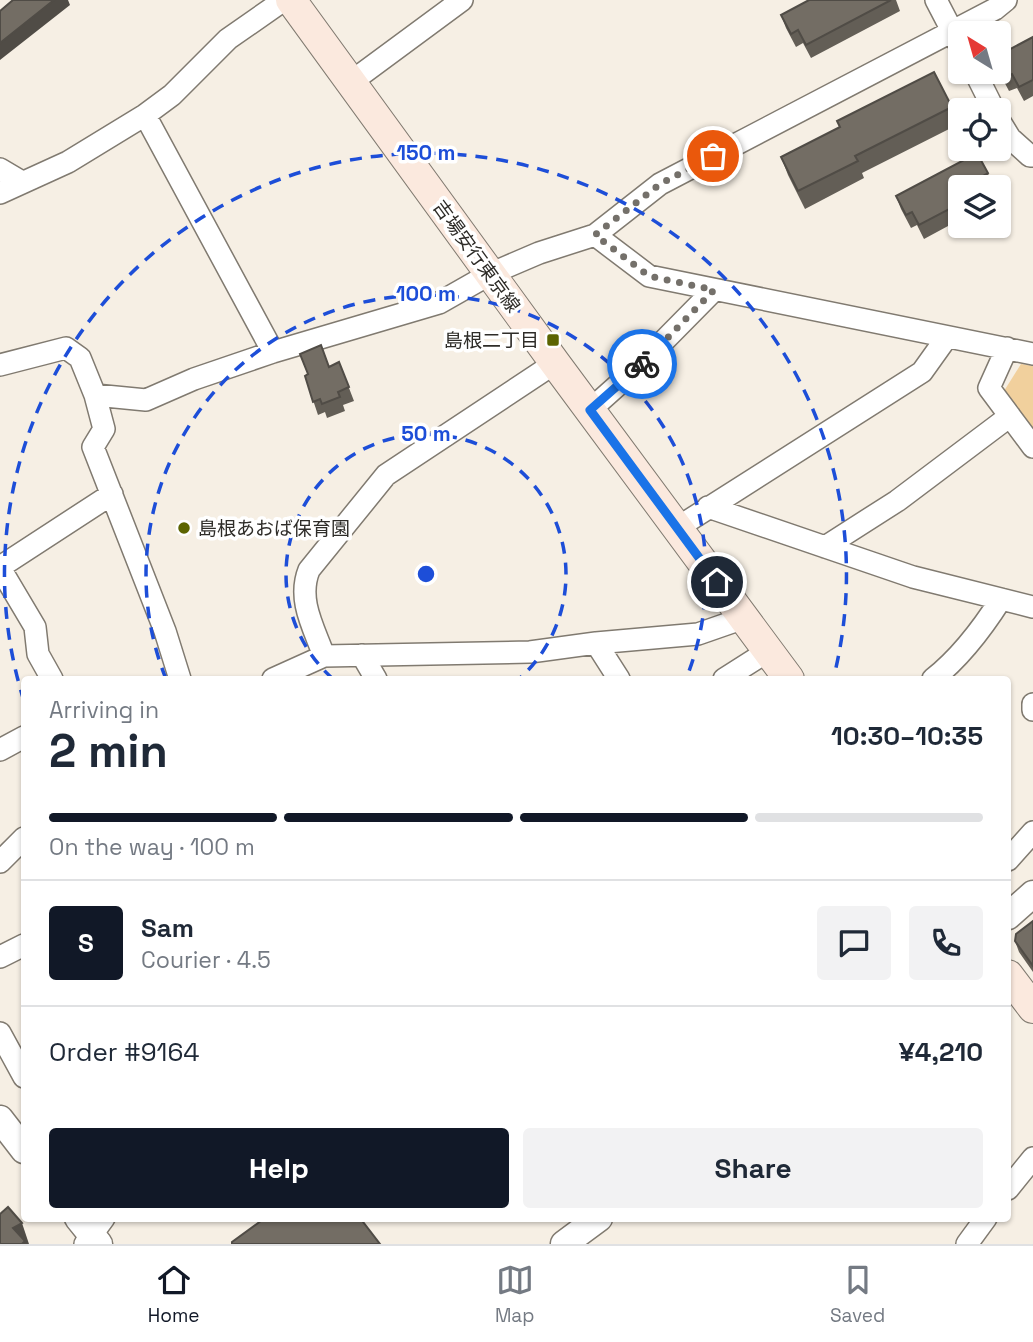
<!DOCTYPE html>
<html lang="en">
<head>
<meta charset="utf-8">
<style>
  :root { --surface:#fff; --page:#f2f2f3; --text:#1f2937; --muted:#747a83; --line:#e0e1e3; --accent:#111827 }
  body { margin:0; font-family:"Space Grotesk","Noto Sans JP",sans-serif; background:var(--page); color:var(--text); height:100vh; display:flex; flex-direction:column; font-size:26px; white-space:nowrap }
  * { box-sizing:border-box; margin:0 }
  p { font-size:23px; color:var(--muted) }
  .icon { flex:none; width:38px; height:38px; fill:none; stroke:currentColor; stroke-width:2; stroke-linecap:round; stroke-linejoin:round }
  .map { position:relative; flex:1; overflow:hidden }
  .side { position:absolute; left:21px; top:676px; width:990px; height:546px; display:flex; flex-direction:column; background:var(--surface); border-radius:7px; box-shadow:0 2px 5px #0004 }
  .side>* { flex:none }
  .needle { width:46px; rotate:323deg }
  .controls { position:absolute; left:948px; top:21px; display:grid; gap:14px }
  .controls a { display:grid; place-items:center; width:63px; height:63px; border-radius:7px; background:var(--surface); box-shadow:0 2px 5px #0004; font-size:35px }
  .pin { position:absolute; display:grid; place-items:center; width:60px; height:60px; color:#fff; margin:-30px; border:4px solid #fff; border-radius:50%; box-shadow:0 2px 7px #0007 }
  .courier { position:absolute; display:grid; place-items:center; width:70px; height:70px; margin:-35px; border:5px solid #1a73e8; border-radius:50%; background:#fff; color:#222; box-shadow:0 2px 9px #0007 }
  .overview em { font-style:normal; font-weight:700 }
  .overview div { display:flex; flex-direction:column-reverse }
  .overview { display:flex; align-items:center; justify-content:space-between; height:119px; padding:0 28px }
  h1 { font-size:46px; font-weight:700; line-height:52px }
  .bar { display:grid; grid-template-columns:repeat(4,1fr); gap:10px 7px; align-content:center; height:84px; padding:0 28px }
  .bar i { height:9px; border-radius:5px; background:var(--line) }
  .bar .current { background:var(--accent) }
  .bar p { grid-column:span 4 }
  .line { display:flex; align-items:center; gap:18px; padding:0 28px; border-top:2px solid var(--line) }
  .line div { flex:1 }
  .round { display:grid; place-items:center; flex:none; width:74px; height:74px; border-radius:7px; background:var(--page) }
  .primary-button { display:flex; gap:14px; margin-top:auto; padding:14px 28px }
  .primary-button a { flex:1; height:80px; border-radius:7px; background:var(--accent); color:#fff; font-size:28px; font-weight:700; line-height:80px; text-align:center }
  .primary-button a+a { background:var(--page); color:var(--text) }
  .tabs { display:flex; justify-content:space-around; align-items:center; height:98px; border-top:2px solid var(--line); background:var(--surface); font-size:19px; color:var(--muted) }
  .tabs a { display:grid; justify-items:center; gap:4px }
  .tabs .current { color:var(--accent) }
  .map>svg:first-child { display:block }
  .green { fill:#f1d09d }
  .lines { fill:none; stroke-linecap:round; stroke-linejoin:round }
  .minor-casing { stroke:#807a70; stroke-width:24 }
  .tertiary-casing { stroke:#807a70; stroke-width:29 }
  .secondary-casing { stroke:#807a70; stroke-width:32 }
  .minor { stroke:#fff; stroke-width:21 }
  .tertiary { stroke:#fff; stroke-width:26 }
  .secondary { stroke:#fbe9de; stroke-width:30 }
  .wall { fill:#635e56 }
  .shaded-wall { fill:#504c46 }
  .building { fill:#736d64; stroke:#504c46; stroke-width:2 }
  .done { stroke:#74706a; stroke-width:7; stroke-dasharray:0 12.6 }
  .route { stroke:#1a73e8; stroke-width:9 }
  .ring { fill:none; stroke:#1d4ed8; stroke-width:3.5; stroke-dasharray:12 9 }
  .poi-dot { fill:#5c6401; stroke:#fff; stroke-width:2.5 }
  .labels { text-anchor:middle; stroke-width:7; stroke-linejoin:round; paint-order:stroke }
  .street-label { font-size:19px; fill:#2e2c28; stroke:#fff }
  .poi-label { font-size:19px; fill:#2e2c28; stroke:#fff; text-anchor:end }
  .centre { fill:#1d4ed8; stroke:#fff; stroke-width:3.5 }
  .ring-label { font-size:21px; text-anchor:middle; font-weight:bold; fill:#1d4ed8; stroke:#fff; stroke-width:7; stroke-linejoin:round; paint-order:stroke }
</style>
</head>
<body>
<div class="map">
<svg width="1033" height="1244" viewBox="0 0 1033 1244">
  <rect width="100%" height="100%" fill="#f6efe4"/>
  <path class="green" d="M1021,364L1033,366V429L1004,391Z"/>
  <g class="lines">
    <g class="minor-casing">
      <path id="minor" d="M936,0L961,48
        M975,72L994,110
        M351,82L462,0
        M145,115L273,352
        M999,120L1010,138L1030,156H1033
        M0,169L22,182
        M0,193L68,162L145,115L172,95L228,39L284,0
        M595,235L649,276L1033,354
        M1007,348L989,388L1033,447
        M0,365L66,348L80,358L95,395L104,429L93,447L165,631L180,679
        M95,395L146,400L194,379L273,352L439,303L490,274L539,253L595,235L660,184L995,9L1006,0
        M590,410L637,368L714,290
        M708,507L913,577L1033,607
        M677,528L922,372L947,337
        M825,547L897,501L1010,416
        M0,567L112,494
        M0,568L35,627L38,654L52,679
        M596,643L619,679
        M362,655L376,679
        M324,656C314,628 297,600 309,570L386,475L555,363
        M273,679L324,656L530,652L596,643L698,634L744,618
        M724,679L768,651
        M933,679C961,657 982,629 1001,599
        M1033,704V710
        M0,750L24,737
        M1008,860L1033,832
        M0,862L24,838
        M0,957L24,945
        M0,1033L24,1077
        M1008,1189L1033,1158
        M85,1244L104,1218
        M967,1244L986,1218"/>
    </g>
    <g class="tertiary-casing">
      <path id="tertiary" d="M1008,916L1033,894
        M0,1119L24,1150
        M78,1218L99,1244
        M564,1244L599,1218"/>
    </g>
    <g class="secondary-casing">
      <path id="secondary" d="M291,0L555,363L789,679
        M1008,975L1033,1008"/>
    </g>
    <use href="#minor" class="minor"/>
    <use href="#tertiary" class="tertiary"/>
    <use href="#secondary" class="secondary"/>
  </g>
  <path class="wall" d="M809,0H896L900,11L811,58L803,43L796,47L786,28L781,15Z
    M1033,37V96L1024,101L1017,88L1009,91L999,72V55Z
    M952,107L959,124L862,173L864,178L805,209L788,175L781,157L840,127L837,121Z
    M988,173L992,186L961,187V219L924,239L917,225L911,228L901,209L896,196Z
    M300,354L329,367L339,362L354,401L343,405L345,411L327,418L325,412L318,415L305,376L308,375Z
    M1033,921V972L1019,952L1015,941Z"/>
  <path class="shaded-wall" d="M54,0H68L70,5L0,60V43Z
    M22,1223L29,1244H19L13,1228Z"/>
  <path class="building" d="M13,0H54L0,43V11Z
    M809,0H891L806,45L798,30L791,34L781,15Z
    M1033,37V80L1019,87L1012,74L1004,78L999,68V55Z
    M934,72L952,107L855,156L858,161L798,191L781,157L840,127L837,121Z
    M977,153L988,173L981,177L987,187H961V203L919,225L912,212L906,215L896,196Z
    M321,345L329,367L339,362L349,387L338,392L340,397L322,404L320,399L313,402L305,376L308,374L300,354Z
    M1033,921V966L1015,941L1016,934Z
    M8,1207L22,1223L13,1228L25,1241L22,1244H0V1214Z
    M265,1218H360L380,1244H232V1242Z"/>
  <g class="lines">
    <path class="done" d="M642,364L714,290L649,276L595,235L660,184L713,156"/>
    <path class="route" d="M642,364L590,410L717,582"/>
  </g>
  <g class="ring">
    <path d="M333 679A140 140 0 1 1 519 679"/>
    <path d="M166 679A280 280 0 1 1 686 679"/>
    <path d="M24 701A421 421 0 1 1 834 676"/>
  </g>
  <g class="poi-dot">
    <rect x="546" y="333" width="14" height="14" rx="3.5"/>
    <circle cx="184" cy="528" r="7"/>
  </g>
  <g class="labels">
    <g class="street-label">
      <text transform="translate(477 256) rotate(54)" y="7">吉場安行東京線</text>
    </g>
    <g class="poi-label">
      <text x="539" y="347">島根二丁目</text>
      <text x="198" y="535" text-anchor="start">島根あおば保育園</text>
    </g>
  </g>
  <circle cx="426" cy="574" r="10" class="centre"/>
  <g class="ring-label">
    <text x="426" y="160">150 m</text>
    <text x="426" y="301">100 m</text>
    <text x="426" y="441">50 m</text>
  </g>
</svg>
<div class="controls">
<a><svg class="needle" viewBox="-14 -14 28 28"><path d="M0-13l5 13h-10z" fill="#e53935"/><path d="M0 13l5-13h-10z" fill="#747a83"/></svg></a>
<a><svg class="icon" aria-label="locate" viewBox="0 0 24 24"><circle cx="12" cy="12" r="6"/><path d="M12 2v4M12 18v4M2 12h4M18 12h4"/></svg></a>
<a><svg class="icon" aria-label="layers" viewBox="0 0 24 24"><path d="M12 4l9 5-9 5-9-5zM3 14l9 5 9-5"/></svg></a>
</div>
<div class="pin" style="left:713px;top:156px;background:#ea580c"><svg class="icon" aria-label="bag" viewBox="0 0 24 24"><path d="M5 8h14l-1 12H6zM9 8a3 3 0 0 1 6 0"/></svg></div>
<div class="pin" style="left:717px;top:582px;background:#1f2937"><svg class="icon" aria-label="home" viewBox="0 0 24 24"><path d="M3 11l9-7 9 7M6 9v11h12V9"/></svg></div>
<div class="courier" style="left:642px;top:364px"><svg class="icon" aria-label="bike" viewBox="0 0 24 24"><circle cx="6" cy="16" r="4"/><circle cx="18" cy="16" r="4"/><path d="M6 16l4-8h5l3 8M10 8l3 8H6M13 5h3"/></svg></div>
<section class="side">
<div class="overview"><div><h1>2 min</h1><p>Arriving in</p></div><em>10:30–10:35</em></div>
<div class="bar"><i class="current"></i><i class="current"></i><i class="current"></i><i></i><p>On the way · 100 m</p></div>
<div class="line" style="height:126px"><b class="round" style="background:var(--accent);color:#fff">S</b><div><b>Sam</b><p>Courier · 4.5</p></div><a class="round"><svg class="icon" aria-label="chat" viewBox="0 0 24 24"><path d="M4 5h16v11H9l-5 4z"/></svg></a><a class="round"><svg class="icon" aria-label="phone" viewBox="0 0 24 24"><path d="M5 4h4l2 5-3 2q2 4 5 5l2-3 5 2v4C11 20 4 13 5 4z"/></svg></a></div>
<div class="line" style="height:91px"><div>Order #9164</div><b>¥4,210</b></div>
<div class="primary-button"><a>Help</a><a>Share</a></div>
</section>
</div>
<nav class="tabs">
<a class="current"><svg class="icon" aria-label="home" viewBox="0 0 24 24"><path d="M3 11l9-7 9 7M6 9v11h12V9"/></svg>Home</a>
<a><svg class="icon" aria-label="map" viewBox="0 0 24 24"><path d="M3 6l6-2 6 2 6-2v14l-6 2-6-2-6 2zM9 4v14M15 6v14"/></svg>Map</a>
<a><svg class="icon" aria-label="saved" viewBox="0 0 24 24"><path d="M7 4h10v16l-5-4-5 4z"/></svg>Saved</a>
</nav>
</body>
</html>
